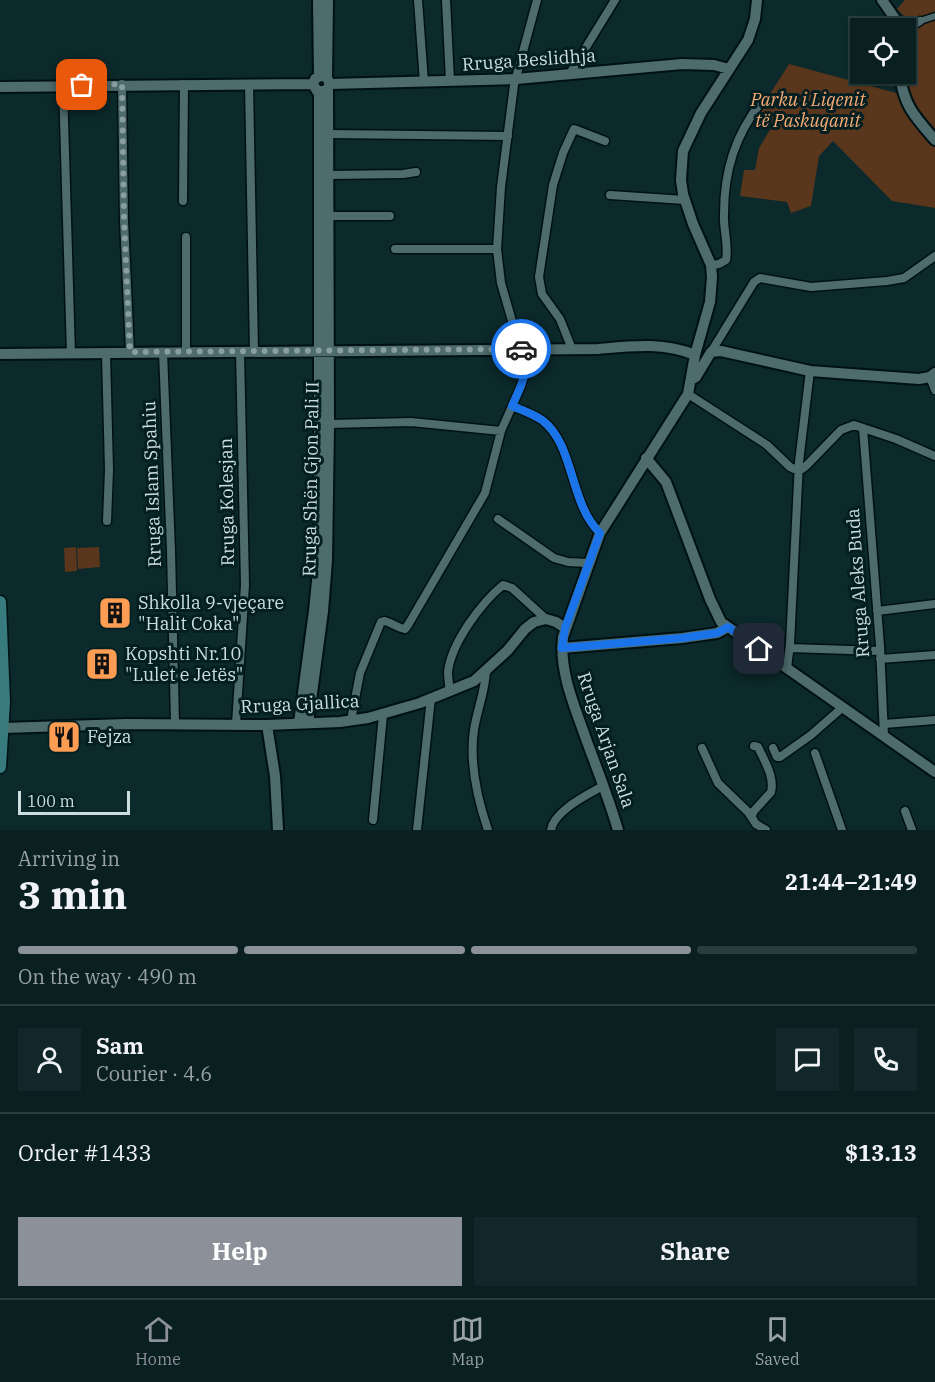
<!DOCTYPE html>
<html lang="en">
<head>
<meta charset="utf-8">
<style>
  :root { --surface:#091f20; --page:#122729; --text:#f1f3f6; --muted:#99a2a5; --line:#293d3e; --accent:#8c9099 }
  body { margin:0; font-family:"IBM Plex Serif",serif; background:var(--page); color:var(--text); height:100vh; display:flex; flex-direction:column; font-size:22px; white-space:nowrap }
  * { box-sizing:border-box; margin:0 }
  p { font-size:20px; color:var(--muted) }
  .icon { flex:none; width:33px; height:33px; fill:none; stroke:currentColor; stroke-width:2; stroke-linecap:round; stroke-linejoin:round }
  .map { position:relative; height:830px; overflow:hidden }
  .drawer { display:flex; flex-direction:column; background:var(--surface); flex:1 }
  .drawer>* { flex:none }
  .controls { position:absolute; left:850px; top:18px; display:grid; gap:12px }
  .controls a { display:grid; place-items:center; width:66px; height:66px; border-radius:0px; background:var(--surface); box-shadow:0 2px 4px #0004,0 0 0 2px var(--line); font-size:30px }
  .scale { position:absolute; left:18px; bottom:15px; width:112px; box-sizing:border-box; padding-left:6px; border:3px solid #cdddde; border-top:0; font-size:16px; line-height:21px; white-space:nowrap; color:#cdddde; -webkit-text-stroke:4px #031f21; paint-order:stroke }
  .pin { position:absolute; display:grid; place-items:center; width:51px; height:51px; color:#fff; margin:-26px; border-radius:12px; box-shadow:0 3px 9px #0006 }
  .courier { position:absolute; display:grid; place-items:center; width:60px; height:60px; margin:-30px; border:4px solid #1a73e8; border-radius:50%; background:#fff; color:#222; box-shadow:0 2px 8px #0007 }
  .summary em { font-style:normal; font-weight:800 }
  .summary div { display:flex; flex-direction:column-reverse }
  .summary { display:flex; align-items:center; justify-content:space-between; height:102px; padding:0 18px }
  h1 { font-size:39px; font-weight:800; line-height:45px }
  .bar { display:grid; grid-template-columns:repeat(4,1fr); gap:9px 6px; align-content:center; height:72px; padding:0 18px }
  .bar i { height:8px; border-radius:4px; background:var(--line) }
  .bar .active { background:var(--accent) }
  .bar p { grid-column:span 4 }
  .line { display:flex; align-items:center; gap:15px; padding:0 18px; border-top:2px solid var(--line) }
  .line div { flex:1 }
  .round { display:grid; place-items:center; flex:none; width:63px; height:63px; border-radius:0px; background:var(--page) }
  .primary-button { display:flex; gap:12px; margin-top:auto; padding:12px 18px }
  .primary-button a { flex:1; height:69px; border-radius:0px; background:var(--accent); color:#fff; font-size:24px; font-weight:800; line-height:69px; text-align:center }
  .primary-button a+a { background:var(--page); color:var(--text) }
  .menu { display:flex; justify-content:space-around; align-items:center; height:84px; border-top:2px solid var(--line); background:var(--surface); font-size:16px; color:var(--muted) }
  .menu a { display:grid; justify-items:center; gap:3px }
  .menu .active { color:var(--accent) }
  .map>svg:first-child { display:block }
  .green { fill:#5a371c }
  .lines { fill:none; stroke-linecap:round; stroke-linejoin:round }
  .pedestrian-casing { stroke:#001113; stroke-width:9 }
  .minor-casing { stroke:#001113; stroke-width:11 }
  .tertiary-casing { stroke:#001113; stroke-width:14 }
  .secondary-casing { stroke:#001113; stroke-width:15 }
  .pedestrian { stroke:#4e6b6d; stroke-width:6 }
  .minor { stroke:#4e6b6d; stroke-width:8 }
  .tertiary { stroke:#4e6b6d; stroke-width:10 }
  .secondary { stroke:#377b7e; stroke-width:12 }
  .done { stroke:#899e9f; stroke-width:6; stroke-dasharray:0 10.8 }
  .route { stroke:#1a73e8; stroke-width:8 }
  .labels { text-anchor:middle; stroke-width:6; stroke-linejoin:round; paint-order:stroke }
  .street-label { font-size:18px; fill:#cdddde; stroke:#031f21 }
  .park-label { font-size:18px; font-style:italic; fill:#f8ab73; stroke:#031f21 }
  .poi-label { font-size:18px; fill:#cdddde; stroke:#031f21; text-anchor:start }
</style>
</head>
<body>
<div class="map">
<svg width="935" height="830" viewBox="0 0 935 830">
  <rect width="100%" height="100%" fill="#0c292b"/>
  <path class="green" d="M905,0H935V129C928,120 920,112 915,102C902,77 907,44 905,17L897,9Z
    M789,64L900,94L906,109L935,145V208L892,201L833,141L819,156L811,206L791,213L787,202L740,196L744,170H755L759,148L771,128L758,113Z
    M76,547L77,571L65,572L64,548Z
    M99,547L100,567L78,569L77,548Z"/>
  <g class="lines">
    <g class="pedestrian-casing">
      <path id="pedestrian" d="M920,21L935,16"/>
    </g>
    <g class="minor-casing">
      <path id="minor" d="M418,0L424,82
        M446,0L450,81
        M910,27L920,21
        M569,75L615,0
        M122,84L124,220L130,352
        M249,84L254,351
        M63,86L71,354
        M329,134L508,136
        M329,175L403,174L416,172
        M610,195L685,200
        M183,201L184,84
        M329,216H390
        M186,237V352
        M395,249H497
        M711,265L719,264L726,260C729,245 723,229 724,214C724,171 735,135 762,101
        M572,349L560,319L542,294L539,277L553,185L563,153L574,129L605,141
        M163,352L171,551L175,723
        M711,352L754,282L760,278L811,287L887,281L904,278L935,256
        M106,354L109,470L107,521
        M930,377L935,390
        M688,394L767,445L790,467L799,471L806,466L841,430L854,425L896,439L935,456
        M512,406C522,410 533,414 542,420C575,445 569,503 600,533
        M329,424L411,422L501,431
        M863,428L880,646L884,736
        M498,519L554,558L568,562L588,563
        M877,611L935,604
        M790,648L880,651
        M880,659L935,655
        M787,668L790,644L799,462L810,371
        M486,671C485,692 477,710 474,730C469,764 477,798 488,830
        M450,691C449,684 448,678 448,672C451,643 482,602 503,585L512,588L546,619
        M351,720L360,673L381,622L385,621C392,623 398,628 405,629L408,625L485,493L501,431L521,386L527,365V357L512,321L501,283L497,249L501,187L514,85L537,0
        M236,724L245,585L240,351
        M884,724L935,720
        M702,748L718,783L748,812L756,824L766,830
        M773,748L777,757H780L811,735L843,707
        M815,753L842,830
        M905,811L912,830
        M752,817L753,812L771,792C775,777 764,760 758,747L754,746
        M373,820L383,715
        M417,830L431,698
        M551,830C554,811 587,795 603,786"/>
    </g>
    <g class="tertiary-casing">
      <path id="tertiary" d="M318,0L319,76
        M882,0L896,20V28
        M900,74C903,105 915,117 935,140
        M327,78L321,75L315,79L313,84L317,91H326L330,84L327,78L328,0
        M330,84L516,79L682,64L714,65L729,69
        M0,87L313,84
        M0,354L598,349C632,346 663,342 695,355
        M691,380L696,377L711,352L721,351L810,371L919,379L930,377L935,373
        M646,458L666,482L710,599L721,622L935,772
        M562,648L682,638L717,633L728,627
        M299,723L314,611L319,561V92
        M308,723L323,611L327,560L329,424L328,90
        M267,725L275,776L278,830
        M3,728L126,724L267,725L340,722L368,718L420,703L474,681L507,651L525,629L534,622L546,619L556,622L565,628
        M618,830C609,799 597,769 586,739C575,707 559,672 563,637L600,533L688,394L695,355L710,302L712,277L711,265L693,224L683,194L681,180L683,151L701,113L748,40L755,19L757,0"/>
    </g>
    <g class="secondary-casing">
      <path id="secondary" d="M0,602L4,702L0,767"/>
    </g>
    <use href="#pedestrian" class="pedestrian"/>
    <use href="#minor" class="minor"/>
    <use href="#tertiary" class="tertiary"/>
    <use href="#secondary" class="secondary"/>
  </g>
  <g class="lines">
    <path class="done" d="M82,85L122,84L124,220L130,352L521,349"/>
    <path class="route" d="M521,349H524C531,368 520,388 512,406C522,410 533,414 542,420C575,445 569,503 600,533L565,628L562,648L682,638L717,633L728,627L759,649"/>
  </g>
  <defs>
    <g id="building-square" transform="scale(1.725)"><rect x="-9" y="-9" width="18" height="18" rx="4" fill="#fc9d53" stroke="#031f21"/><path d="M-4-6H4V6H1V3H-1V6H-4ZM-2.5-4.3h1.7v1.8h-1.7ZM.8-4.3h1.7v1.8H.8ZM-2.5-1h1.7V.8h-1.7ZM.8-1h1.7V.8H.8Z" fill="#111"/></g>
    <g id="restaurant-square" transform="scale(1.725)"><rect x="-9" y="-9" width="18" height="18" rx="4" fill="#fc9d53" stroke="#031f21"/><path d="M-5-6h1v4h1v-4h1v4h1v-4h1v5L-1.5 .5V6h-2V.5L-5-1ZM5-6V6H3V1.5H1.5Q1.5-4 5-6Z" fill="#111"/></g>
  </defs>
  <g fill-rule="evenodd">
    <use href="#building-square" x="115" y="613"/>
    <use href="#building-square" x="102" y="664"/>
    <use href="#restaurant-square" x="64" y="737"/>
  </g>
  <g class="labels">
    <g class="street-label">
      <text transform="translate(529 60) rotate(-4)" y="6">Rruga Beslidhja</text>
      <text transform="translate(311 479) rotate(-89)" y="6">Rruga Shën Gjon Pali II</text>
      <text transform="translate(152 484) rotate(-92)" y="6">Rruga Islam Spahiu</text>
      <text transform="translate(227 502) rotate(-91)" y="6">Rruga Kolesjan</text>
      <text transform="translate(858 583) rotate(-94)" y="6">Rruga Aleks Buda</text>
      <text transform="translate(300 704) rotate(-3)" y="6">Rruga Gjallica</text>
      <text transform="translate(606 740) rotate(71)" y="6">Rruga Arjan Sala</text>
    </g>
    <g class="park-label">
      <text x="808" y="106">Parku i Liqenit<tspan x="808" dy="21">të Paskuqanit</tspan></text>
    </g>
    <g class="poi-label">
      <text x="138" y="609">Shkolla 9-vjeçare<tspan x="138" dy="21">"Halit Coka"</tspan></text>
      <text x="125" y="660">Kopshti Nr.10<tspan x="125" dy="21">"Lulet e Jetës"</tspan></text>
      <text x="87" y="743">Fejza</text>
    </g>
  </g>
</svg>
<div class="controls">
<a><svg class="icon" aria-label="locate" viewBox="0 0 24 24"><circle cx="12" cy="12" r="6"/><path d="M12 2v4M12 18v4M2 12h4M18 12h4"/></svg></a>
</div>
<div class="scale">100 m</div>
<div class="pin" style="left:82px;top:85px;background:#ea580c"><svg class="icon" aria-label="bag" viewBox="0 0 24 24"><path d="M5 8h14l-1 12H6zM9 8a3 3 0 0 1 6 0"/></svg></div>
<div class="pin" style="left:759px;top:649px;background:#1f2937"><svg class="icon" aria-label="home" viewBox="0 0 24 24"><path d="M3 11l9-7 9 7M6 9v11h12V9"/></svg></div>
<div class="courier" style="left:521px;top:349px"><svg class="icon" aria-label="car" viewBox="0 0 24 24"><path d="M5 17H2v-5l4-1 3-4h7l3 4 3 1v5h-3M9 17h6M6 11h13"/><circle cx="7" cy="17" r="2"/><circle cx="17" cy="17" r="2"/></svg></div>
</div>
<section class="drawer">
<div class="summary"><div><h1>3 min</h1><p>Arriving in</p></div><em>21:44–21:49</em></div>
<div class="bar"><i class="active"></i><i class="active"></i><i class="active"></i><i></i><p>On the way · 490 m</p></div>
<div class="line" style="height:108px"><a class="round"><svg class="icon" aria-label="person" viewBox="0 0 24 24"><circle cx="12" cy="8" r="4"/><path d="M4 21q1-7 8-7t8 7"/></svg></a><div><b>Sam</b><p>Courier · 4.6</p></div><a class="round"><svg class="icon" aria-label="chat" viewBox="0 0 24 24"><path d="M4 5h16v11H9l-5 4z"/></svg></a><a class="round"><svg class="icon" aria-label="phone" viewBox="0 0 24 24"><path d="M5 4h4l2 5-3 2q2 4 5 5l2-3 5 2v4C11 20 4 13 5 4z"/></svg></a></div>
<div class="line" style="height:78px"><div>Order #1433</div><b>$13.13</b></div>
<div class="primary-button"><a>Help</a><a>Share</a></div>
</section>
<nav class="menu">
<a class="active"><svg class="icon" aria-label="home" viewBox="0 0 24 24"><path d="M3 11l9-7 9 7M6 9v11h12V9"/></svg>Home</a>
<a><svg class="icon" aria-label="map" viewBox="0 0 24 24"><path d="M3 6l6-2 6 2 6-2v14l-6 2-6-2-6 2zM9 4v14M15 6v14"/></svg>Map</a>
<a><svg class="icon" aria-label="saved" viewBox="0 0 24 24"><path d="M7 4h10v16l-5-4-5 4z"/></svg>Saved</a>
</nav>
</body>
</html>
